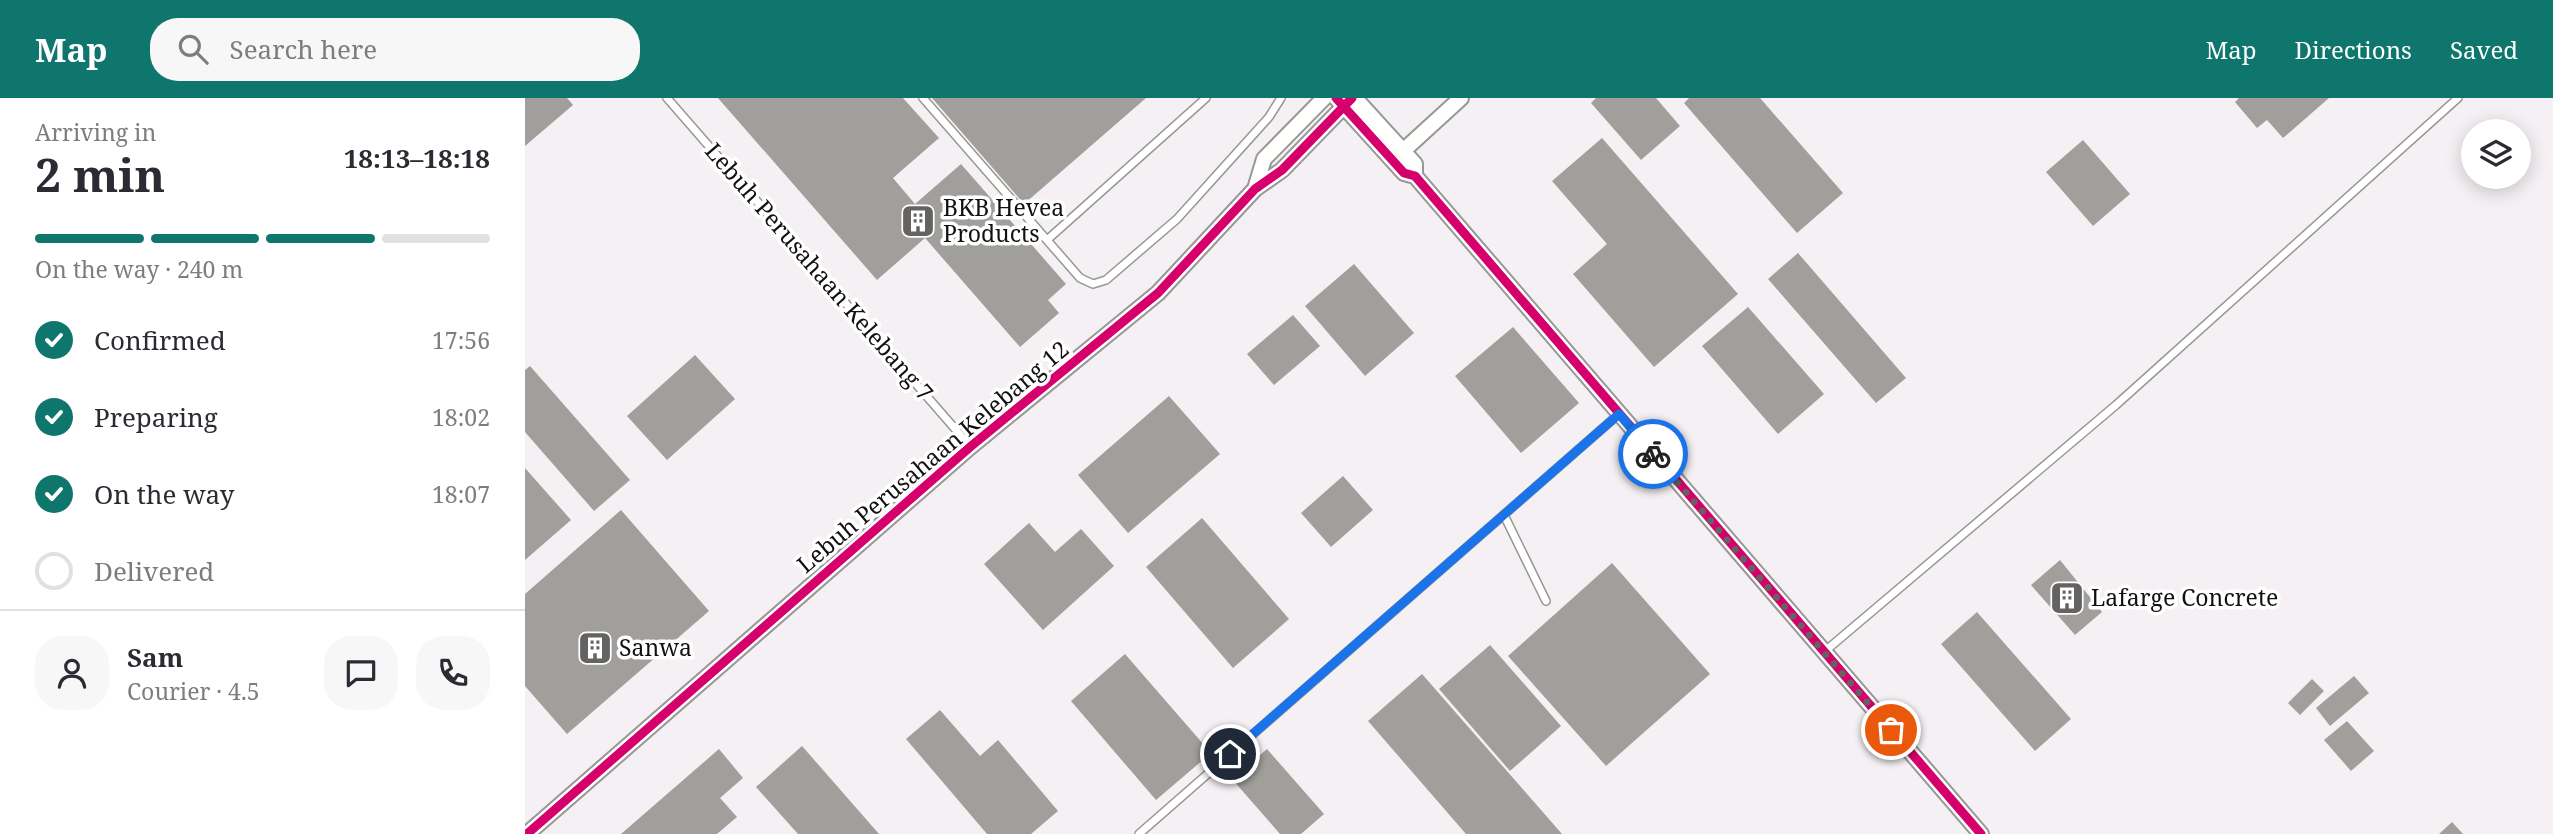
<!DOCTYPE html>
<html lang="en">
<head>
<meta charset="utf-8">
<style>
  :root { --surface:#fff; --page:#f7f7f7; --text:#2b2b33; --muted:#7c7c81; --line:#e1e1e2; --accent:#0f766e }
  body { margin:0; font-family:"Noto Serif",serif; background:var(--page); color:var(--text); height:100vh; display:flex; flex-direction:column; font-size:26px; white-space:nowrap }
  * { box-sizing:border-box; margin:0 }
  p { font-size:23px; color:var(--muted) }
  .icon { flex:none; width:38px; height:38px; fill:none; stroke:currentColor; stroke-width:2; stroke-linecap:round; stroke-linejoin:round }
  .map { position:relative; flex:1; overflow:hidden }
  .sheet { display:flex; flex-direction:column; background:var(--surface); width:525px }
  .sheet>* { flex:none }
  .controls { position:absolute; left:1936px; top:21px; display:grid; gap:14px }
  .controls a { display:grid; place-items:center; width:70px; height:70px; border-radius:50%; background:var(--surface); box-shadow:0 4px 18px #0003; font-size:35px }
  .pin { position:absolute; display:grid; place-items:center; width:60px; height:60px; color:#fff; margin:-30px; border:4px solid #fff; border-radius:50%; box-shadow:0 2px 7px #0007 }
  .courier { position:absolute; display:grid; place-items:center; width:70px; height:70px; margin:-35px; border:5px solid #1a73e8; border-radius:50%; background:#fff; color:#222; box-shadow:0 2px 9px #0007 }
  .summary em { font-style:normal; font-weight:700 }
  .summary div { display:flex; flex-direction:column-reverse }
  .summary { display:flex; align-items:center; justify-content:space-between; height:119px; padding:0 35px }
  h1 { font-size:46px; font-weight:700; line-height:52px }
  .bar { display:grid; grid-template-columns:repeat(4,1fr); gap:10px 7px; align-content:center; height:84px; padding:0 35px }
  .bar i { height:9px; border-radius:5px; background:var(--line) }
  .bar .on { background:var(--accent) }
  .bar p { grid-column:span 4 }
  .line { display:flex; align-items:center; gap:18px; padding:0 35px; border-top:2px solid var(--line) }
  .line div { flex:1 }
  .round { display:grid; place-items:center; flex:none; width:74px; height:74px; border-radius:28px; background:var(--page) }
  ol { padding:0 35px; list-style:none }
  li { display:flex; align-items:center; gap:21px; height:77px }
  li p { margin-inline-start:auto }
  li .icon { padding:7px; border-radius:50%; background:var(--accent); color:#fff; stroke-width:4 }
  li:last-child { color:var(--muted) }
  li i { width:38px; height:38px; border:4px solid var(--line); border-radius:50% }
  header { display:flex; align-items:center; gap:42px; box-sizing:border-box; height:98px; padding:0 35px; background:var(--accent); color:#fff }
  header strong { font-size:33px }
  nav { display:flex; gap:38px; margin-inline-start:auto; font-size:24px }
  .search { width:490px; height:63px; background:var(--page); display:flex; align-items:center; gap:18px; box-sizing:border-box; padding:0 24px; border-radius:28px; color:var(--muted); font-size:26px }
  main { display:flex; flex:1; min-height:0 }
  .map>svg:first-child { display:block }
  .industrial { fill:#f5f0f3; fill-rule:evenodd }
  .building { fill:#a19f9c }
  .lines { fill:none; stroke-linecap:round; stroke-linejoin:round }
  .lane-casing { stroke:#979795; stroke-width:10 }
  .street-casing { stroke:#979795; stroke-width:18 }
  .lane { stroke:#fffffe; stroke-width:7 }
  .street { stroke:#fffffe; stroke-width:14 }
  .cycleway-casing { stroke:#fff; stroke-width:13 }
  .cycleway { stroke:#d6006c; stroke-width:9 }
  .done { stroke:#646362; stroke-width:7; stroke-dasharray:0 12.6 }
  .route { stroke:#1a73e8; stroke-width:9 }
  .labels { text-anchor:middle; stroke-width:7; stroke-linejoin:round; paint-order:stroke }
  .poi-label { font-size:23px; fill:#111; stroke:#fff; text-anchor:start }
  .street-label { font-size:23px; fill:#111; stroke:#fff }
</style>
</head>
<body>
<header>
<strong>Map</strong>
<div class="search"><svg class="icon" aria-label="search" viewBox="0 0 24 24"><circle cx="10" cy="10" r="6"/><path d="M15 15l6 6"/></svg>Search here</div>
<nav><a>Map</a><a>Directions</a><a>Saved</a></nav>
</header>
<main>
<section class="sheet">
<div class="summary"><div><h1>2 min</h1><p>Arriving in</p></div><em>18:13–18:18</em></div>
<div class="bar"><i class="on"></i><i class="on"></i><i class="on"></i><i></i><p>On the way · 240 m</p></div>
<ol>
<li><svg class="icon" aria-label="check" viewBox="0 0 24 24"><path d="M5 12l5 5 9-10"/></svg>Confirmed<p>17:56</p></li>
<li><svg class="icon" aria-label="check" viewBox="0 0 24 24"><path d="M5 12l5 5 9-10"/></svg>Preparing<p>18:02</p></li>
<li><svg class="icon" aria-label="check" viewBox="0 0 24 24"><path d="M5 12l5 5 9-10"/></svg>On the way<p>18:07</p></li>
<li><i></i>Delivered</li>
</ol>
<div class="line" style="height:126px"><a class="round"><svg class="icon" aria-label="person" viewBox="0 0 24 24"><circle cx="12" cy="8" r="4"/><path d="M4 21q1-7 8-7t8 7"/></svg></a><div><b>Sam</b><p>Courier · 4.5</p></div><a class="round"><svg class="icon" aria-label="chat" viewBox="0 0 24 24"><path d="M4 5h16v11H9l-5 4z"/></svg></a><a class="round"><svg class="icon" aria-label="phone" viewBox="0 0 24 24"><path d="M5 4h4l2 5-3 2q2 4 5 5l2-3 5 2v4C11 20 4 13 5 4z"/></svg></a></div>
</section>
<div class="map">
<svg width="2028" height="736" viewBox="0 0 2028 736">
  <rect width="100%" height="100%" fill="#fdfcf7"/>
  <path class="industrial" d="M0,0H2028V736H0ZM1948,33H1993V79H1948Z"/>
  <path class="building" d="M0,0H42L48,7L0,48Z
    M193,0H378L414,40L368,80L390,106L436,66L541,186L523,202L534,215L495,249L400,140L352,182Z
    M407,0H621L499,106Z
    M1071,0H1131L1155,28L1116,62L1066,5Z
    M1164,0H1235L1318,95L1272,135L1159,5Z
    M1714,0H1804L1758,40L1742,22L1732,30L1710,4Z
    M1077,40L1213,196L1129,269L1048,176L1082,146L1027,83Z
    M1558,42L1605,96L1568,128L1521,74Z
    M1273,155L1381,280L1351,305L1243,181Z
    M829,166L889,235L840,278L780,208Z
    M1223,209L1299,296L1253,336L1177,248Z
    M768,217L795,248L749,287L722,256Z
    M988,229L1054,305L996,355L930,278Z
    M170,257L210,301L142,362L102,318Z
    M5,268L105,382L69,413L0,334V272Z
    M644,298L695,356L603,435L553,377Z
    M0,370L46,422L0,462Z
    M818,378L848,412L806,449L776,415Z
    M96,412L184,513L42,636L0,588V496Z
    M677,420L764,521L708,570L621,469Z
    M504,425L530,454L556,431L589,468L518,532L459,466Z
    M1535,462L1577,514L1550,537L1506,487Z
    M1087,465L1185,576L1081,668L983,558Z
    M1452,514L1546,621L1510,653L1416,546Z
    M965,547L1036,628L985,673L914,591Z
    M600,556L686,655L631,702L546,603Z
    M897,576L1037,736H941L843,623Z
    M1829,578L1844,595L1805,628L1791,610Z
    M1787,581L1799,593L1775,617L1763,605Z
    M415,612L455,658L473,642L533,713L506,736H462L381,641Z
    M1822,623L1849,653L1826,673L1799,642Z
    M277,648L354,736H273L231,689Z
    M194,651L218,680L195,700L212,719L192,736H96Z
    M742,651L799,716L776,736H755L707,681Z
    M1927,724L1938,736H1914Z"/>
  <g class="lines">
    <g class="lane-casing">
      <path id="lane" d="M142,0L445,348
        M398,0L555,180L568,186L581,182L652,121L744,19L756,0
        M522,142L681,0
        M979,417L1021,503
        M1299,554L1591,307L1933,0
        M614,736L1094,316"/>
    </g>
    <g class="street-casing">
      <path id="street" d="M811,0L879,75L890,78L1456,736
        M830,0L890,66V78
        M878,53L936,0
        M730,91L739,61L799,0
        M2,736L445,349L633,195L730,91L757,72L827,0"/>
    </g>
    <use href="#lane" class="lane"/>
    <use href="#street" class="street"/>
    <g class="cycleway-casing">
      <path id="cycleway" d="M811,0L879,75L890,78L1456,736
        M2,736L445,349L633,195L730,91L757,72L827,0"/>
    </g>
    <use href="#cycleway" class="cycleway"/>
  </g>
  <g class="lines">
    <path class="done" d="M1128,356L1366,632"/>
    <path class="route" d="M705,656L1094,316L1128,356"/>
  </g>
  <defs>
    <g id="building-square" transform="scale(1.75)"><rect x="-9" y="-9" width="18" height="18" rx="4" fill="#646362" stroke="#fff"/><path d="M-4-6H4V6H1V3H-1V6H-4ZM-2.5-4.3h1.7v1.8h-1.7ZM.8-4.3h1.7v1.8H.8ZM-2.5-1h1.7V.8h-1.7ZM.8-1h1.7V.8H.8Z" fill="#fff"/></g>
  </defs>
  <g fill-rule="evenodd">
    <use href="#building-square" x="393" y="123"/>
    <use href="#building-square" x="1542" y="500"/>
    <use href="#building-square" x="70" y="550"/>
  </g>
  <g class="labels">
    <g class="poi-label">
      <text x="418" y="118">BKB Hevea<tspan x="418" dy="26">Products</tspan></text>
      <text x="1566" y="508">Lafarge Concrete</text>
      <text x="94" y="558">Sanwa</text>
    </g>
    <g class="street-label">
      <text transform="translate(294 174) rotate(49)" y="8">Lebuh Perusahaan Kelebang 7</text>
      <text transform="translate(408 359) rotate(-40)" y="8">Lebuh Perusahaan Kelebang 12</text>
    </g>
  </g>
</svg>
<div class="controls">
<a><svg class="icon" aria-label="layers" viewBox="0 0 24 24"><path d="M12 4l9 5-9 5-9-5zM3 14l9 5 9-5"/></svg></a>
</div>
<div class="pin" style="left:1366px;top:632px;background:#ea580c"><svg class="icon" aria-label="bag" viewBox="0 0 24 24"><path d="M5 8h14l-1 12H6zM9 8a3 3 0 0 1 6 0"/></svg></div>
<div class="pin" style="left:705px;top:656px;background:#1f2937"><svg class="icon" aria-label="home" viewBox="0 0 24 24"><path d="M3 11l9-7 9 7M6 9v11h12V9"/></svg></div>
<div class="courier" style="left:1128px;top:356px"><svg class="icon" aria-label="bike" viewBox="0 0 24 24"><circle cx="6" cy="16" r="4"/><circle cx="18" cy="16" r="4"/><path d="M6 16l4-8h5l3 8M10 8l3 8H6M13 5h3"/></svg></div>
</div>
</main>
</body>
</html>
